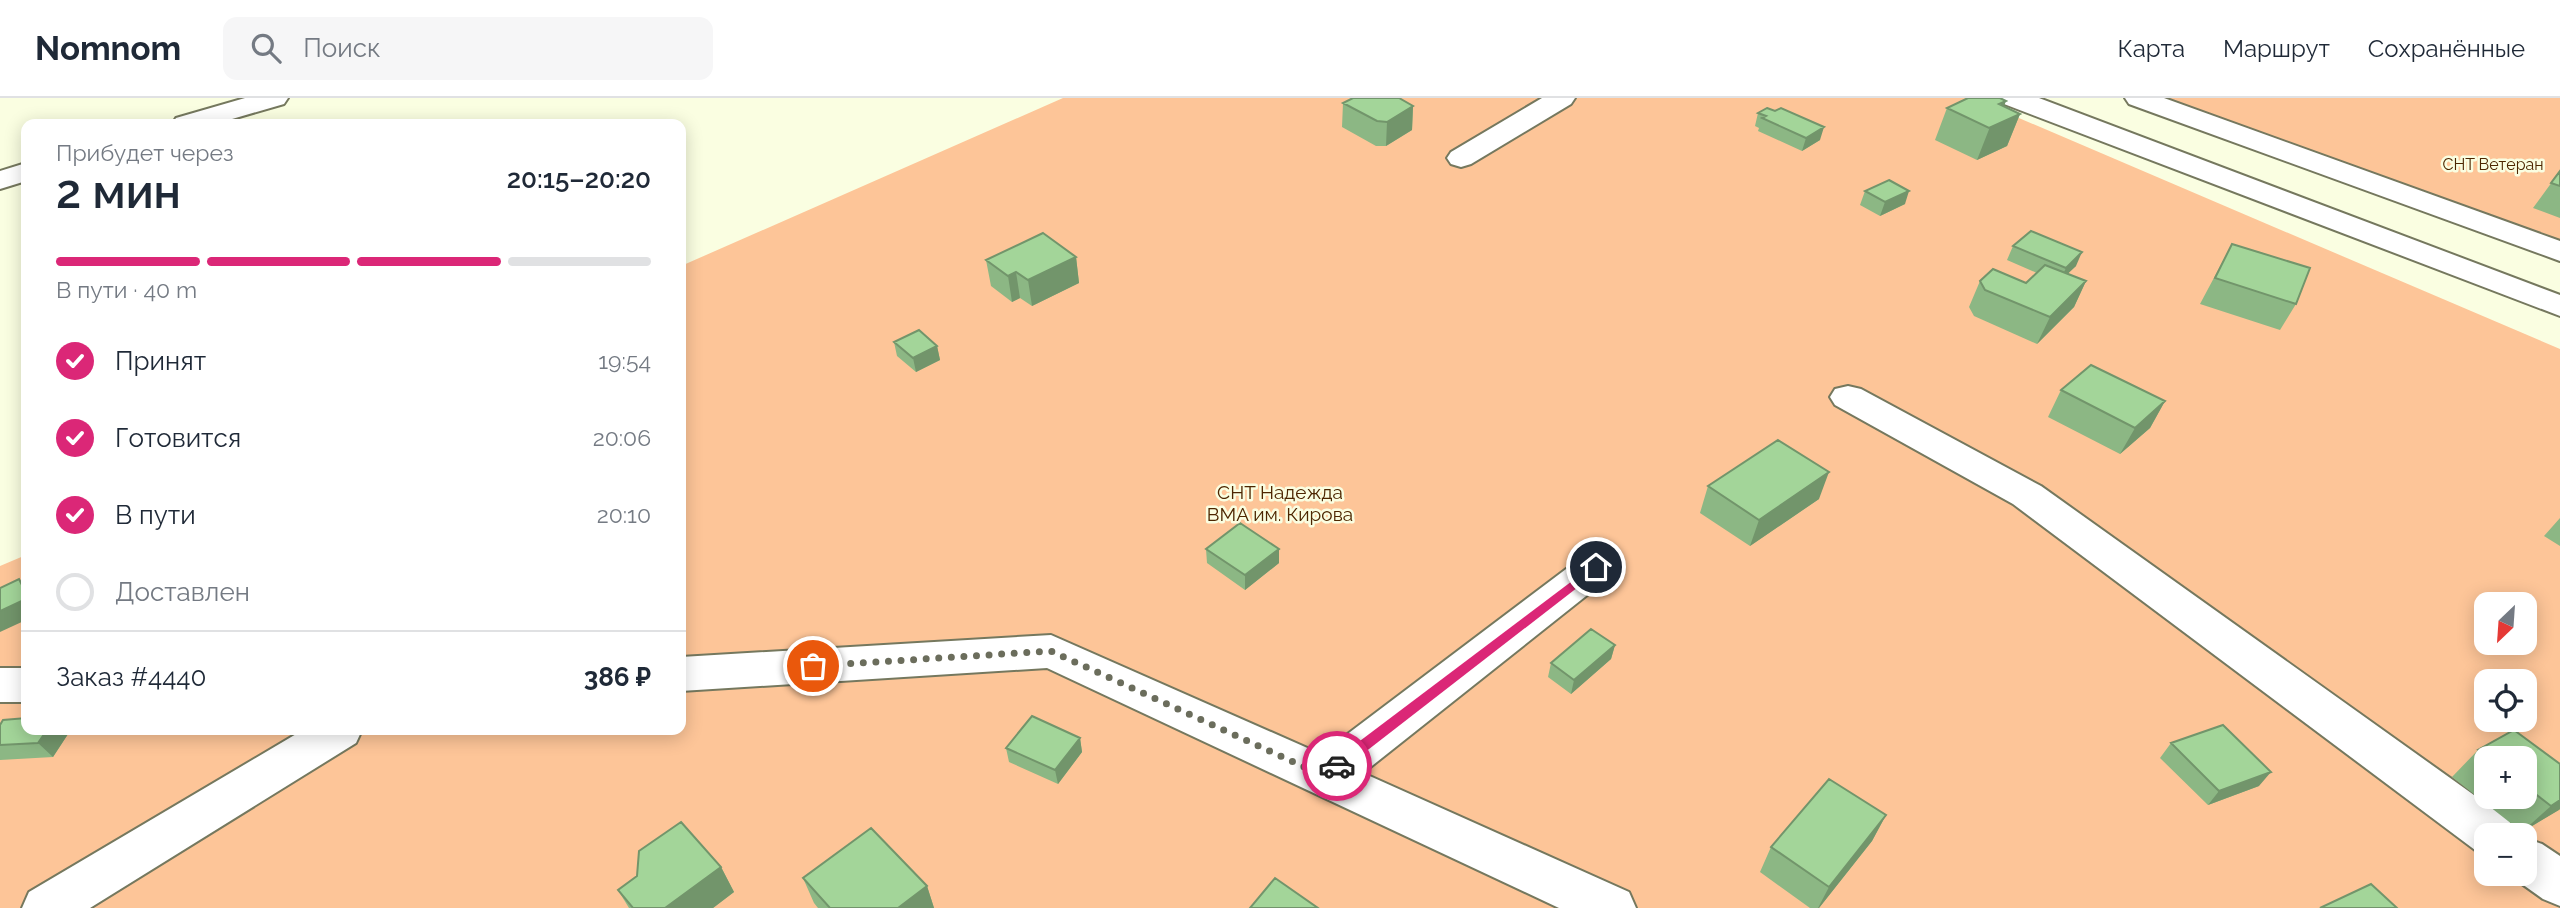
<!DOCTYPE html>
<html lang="ru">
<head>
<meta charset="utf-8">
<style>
  :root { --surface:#fff; --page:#f6f6f7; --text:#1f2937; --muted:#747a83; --line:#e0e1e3; --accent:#db2777 }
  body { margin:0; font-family:Raleway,sans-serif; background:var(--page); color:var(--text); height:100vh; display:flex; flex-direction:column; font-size:26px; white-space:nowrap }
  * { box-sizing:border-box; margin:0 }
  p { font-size:23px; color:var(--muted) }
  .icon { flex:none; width:38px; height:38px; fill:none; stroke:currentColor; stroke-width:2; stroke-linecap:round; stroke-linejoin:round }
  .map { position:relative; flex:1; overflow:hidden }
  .panel { position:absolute; left:21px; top:21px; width:665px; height:616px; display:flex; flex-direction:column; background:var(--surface); border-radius:14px; box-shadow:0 4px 18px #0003 }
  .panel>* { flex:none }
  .needle { width:46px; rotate:205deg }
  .controls { position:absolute; left:2474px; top:494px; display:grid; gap:14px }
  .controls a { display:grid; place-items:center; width:63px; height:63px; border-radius:14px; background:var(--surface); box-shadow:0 4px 18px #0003; font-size:35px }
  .pin { position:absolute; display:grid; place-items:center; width:60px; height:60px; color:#fff; margin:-30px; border:4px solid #fff; border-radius:50%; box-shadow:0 2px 7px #0007 }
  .courier { position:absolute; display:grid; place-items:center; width:70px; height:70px; margin:-35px; border:5px solid #db2777; border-radius:50%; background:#fff; color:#222; box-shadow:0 2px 9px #0007 }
  .summary em { font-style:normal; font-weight:600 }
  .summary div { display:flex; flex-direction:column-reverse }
  .summary { display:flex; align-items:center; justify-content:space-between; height:119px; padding:0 35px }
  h1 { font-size:46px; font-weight:600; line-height:52px }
  .bar { display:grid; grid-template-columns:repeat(4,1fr); gap:10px 7px; align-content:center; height:84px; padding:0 35px }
  .bar i { height:9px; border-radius:5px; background:var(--line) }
  .bar .selected { background:var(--accent) }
  .bar p { grid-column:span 4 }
  .line { display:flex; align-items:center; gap:18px; padding:0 35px; border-top:2px solid var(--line) }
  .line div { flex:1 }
  ol { padding:0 35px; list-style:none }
  li { display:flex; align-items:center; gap:21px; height:77px }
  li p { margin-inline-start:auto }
  li .icon { padding:7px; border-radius:50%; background:var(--accent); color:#fff; stroke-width:4 }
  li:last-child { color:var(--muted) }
  li i { width:38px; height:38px; border:4px solid var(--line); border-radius:50% }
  header { display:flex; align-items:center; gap:42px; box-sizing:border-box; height:98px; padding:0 35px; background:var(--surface); border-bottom:2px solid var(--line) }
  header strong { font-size:33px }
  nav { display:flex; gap:38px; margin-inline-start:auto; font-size:24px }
  .search { width:490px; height:63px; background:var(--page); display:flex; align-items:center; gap:18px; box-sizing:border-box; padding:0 24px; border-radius:14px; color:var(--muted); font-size:26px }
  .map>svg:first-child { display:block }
  .green { fill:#fdc598; fill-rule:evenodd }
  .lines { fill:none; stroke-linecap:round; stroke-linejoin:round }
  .minor-casing { stroke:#75785e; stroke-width:4 }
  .minor { fill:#fff; fill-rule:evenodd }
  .wall { fill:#8cb784; fill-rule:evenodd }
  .shaded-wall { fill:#72956b }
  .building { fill:#a3d599; stroke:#72956b; stroke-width:2 }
  .route { fill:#db2777 }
  .done { stroke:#6b6d5c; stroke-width:7; stroke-dasharray:0 12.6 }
  .labels { text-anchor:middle; stroke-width:5; stroke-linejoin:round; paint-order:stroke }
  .far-park-label { font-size:16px; fill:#4d2600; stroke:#fafee1 }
  .park-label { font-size:19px; fill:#4d2600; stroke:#fafee1 }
</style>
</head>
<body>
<header>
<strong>Nomnom</strong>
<div class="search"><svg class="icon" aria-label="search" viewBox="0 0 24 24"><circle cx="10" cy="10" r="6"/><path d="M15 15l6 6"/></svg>Поиск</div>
<nav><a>Карта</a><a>Маршрут</a><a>Сохранённые</a></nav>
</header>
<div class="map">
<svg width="2560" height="810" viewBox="0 0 2560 810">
  <rect width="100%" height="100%" fill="#fafee1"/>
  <path class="green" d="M1063,0H1972L2560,251V810H0V468L26,457V632H681V168ZM2487,506H2525V544H2487ZM2487,583H2525V621H2487ZM2487,660H2525V698H2487ZM2487,737H2525V775H2487Z
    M2124,0H2560V161Z"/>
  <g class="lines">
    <g class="minor-casing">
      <path id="minor" d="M245,0H288L284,6L215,26H172L176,20Z
        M1542,0H1575L1571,6L1471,66L1461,69L1451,66L1447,60L1451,54Z
        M2000,0H2039L2560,197V218L2004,6Z
        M2125,0H2164L2560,143V163L2129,6Z
        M26,65V83L0,91V73Z
        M1848,288L1861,291L2041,388L2509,722L2516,737H2487V756L2475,752L2013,406L1835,307L1830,299L1835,291Z
        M1596,454L1610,459L1616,469L1610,479L1363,675L1629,794L1636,810H1559L1047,570L681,593V559L1051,537L1321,656L1582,459Z
        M0,570H26V604H0Z
        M303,632H362L356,645L90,810H22L29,794Z
        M2525,740L2542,746L2560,758V808L2543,801L2508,776L2525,775Z"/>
    </g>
    <use href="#minor" class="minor"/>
  </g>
  <path class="wall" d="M1343,5L1413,8L1412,32L1386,48H1376L1342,29Z
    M2004,8L2020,16L2007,48L1977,62L1935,42L1947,10Z
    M1758,15L1820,42L1802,53L1758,33L1759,30L1755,28Z
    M2560,73V120L2533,110Z
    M1865,93L1905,106L1880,118L1860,107Z
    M2232,146L2296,206L2280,232L2200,206Z
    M2013,148L2076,168L2067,176L2086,183L2074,209L2037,246L1974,218L1969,209L1980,183L2026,185L2037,175L2007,162Z
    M1076,159L1079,185L1032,208L1020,200L1012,204L991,188L986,162Z
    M894,244L937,248L940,262L916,274L897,258Z
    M2061,292L2165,303L2150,330L2120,356L2048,319Z
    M1708,388L1819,401L1750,448L1700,415Z
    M2560,420V448L2544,438Z
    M1206,451H1279V465L1245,492L1207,465Z
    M1615,547L1611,561L1571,596L1548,579L1551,565Z
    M0,627L26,632L70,633L53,659L0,662Z
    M2514,632L2560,666V711L2522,734L2452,679L2478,652ZM2487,660H2525V698H2487Z
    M1080,640L1082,654L1058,686L1009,664L1006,650Z
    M2171,645L2259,688L2208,707L2160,660Z
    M1886,717L1872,743L1819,810H1810L1760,774L1771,749Z
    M721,769L734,794L713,810H629L618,792Z
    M803,780L927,788L934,810H818L814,805Z"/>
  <path class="shaded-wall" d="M2006,3L1997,26L2020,16L2007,48L1977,62L1999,6Z
    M1413,8L1412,32L1386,48L1387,24Z
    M1824,29L1820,42L1802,53L1806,40Z
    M1909,93L1905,106L1880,118L1885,104Z
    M2082,154L2076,168L2059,184L2066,170Z
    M1076,159L1079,185L1032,208L1028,182Z
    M1016,174L1020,200L1012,204L1008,178Z
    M2086,183L2074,209L2037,246L2050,219Z
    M937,248L940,262L916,274L913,260Z
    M2165,303L2150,330L2120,356L2135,330Z
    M1829,374L1819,401L1750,448L1759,422Z
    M1279,451V465L1245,492V477Z
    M19,481L26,489V495Z
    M26,501V522L0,534V513Z
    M1615,547L1611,561L1571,596L1574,582Z
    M47,632L70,633L53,659L38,645Z
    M1080,640L1082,654L1058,686L1055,672Z
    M2271,674L2259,688L2208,707L2219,693Z
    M2560,702V711L2559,712L2522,734L2551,708Z
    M1886,717L1872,743L1819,810H1818L1829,789Z
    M721,769L734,794L713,810H665Z
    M927,788L934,810H898Z"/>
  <path class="building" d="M1353,0H1399L1413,8L1387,24L1377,23L1343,5Z
    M1968,0H2000L2006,3L1999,6L2020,16L1989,30L1947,10Z
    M1767,10L1775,13L1781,10L1824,29L1806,40L1762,20L1766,18L1758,15Z
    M2560,73V88L2551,85Z
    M1889,82L1909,93L1885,104L1865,93Z
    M2031,133L2082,154L2066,170L2013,148Z
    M1043,135L1076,159L1028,182L1016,174L1008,178L986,162Z
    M2232,146L2310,170L2296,206L2215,180Z
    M2045,167L2086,183L2050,219L1985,192L1980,183L1993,171L2026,185Z
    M919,232L937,248L913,260L894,244Z
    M2091,267L2165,303L2135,330L2061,292Z
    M1778,342L1829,374L1759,422L1708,388Z
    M1240,425L1279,451L1245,477L1206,451Z
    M19,481L26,495V501L0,513V490Z
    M1591,531L1615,547L1574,582L1551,565Z
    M1032,618L1080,640L1055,672L1006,650Z
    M26,620V632H47L38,645L0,647V627L3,622Z
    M2223,627L2271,674L2219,693L2171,645Z
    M2514,632L2560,666V702L2551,708L2525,688V660H2487L2478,652Z
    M1829,681L1886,717L1829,789L1771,749Z
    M681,724L721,769L665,810H633L618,792L637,778L639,753Z
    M871,730L927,788L898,810H830L803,780Z
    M1275,780L1318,810H1250Z
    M2371,786L2397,810H2320Z"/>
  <path class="route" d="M1596,465L1602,469L1600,472L1342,672H1332V664Z"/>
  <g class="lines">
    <path class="done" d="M813,568L1051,553L1324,678L1337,668"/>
  </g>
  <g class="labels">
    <g class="far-park-label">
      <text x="2493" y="72">СНТ Ветеран</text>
    </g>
    <g class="park-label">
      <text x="1280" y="401">СНТ Надежда<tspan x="1280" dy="22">ВМА им. Кирова</tspan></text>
    </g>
  </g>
</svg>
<div class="controls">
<a><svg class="needle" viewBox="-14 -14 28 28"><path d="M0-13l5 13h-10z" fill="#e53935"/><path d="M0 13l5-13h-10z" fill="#747a83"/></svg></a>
<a><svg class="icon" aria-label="locate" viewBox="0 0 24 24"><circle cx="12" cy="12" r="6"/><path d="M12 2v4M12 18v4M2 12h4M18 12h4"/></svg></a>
<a>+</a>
<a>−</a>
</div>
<div class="pin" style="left:813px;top:568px;background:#ea580c"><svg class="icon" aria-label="bag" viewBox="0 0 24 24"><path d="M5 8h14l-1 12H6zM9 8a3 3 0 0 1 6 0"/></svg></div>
<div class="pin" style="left:1596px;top:469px;background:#1f2937"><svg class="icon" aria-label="home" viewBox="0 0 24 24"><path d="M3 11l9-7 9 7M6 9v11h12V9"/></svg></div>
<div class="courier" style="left:1337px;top:668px"><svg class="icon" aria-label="car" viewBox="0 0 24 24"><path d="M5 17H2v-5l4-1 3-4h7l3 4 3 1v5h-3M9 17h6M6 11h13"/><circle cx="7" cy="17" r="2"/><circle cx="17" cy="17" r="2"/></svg></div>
<section class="panel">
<div class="summary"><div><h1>2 мин</h1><p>Прибудет через</p></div><em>20:15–20:20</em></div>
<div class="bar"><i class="selected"></i><i class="selected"></i><i class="selected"></i><i></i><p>В пути · 40 m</p></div>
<ol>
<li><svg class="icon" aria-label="check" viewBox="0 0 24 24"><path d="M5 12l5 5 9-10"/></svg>Принят<p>19:54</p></li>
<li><svg class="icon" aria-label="check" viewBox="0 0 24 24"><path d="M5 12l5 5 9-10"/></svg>Готовится<p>20:06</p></li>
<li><svg class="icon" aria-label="check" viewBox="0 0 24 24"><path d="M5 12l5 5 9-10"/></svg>В пути<p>20:10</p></li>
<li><i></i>Доставлен</li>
</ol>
<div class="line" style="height:91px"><div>Заказ #4440</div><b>386 ₽</b></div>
</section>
</div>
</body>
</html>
